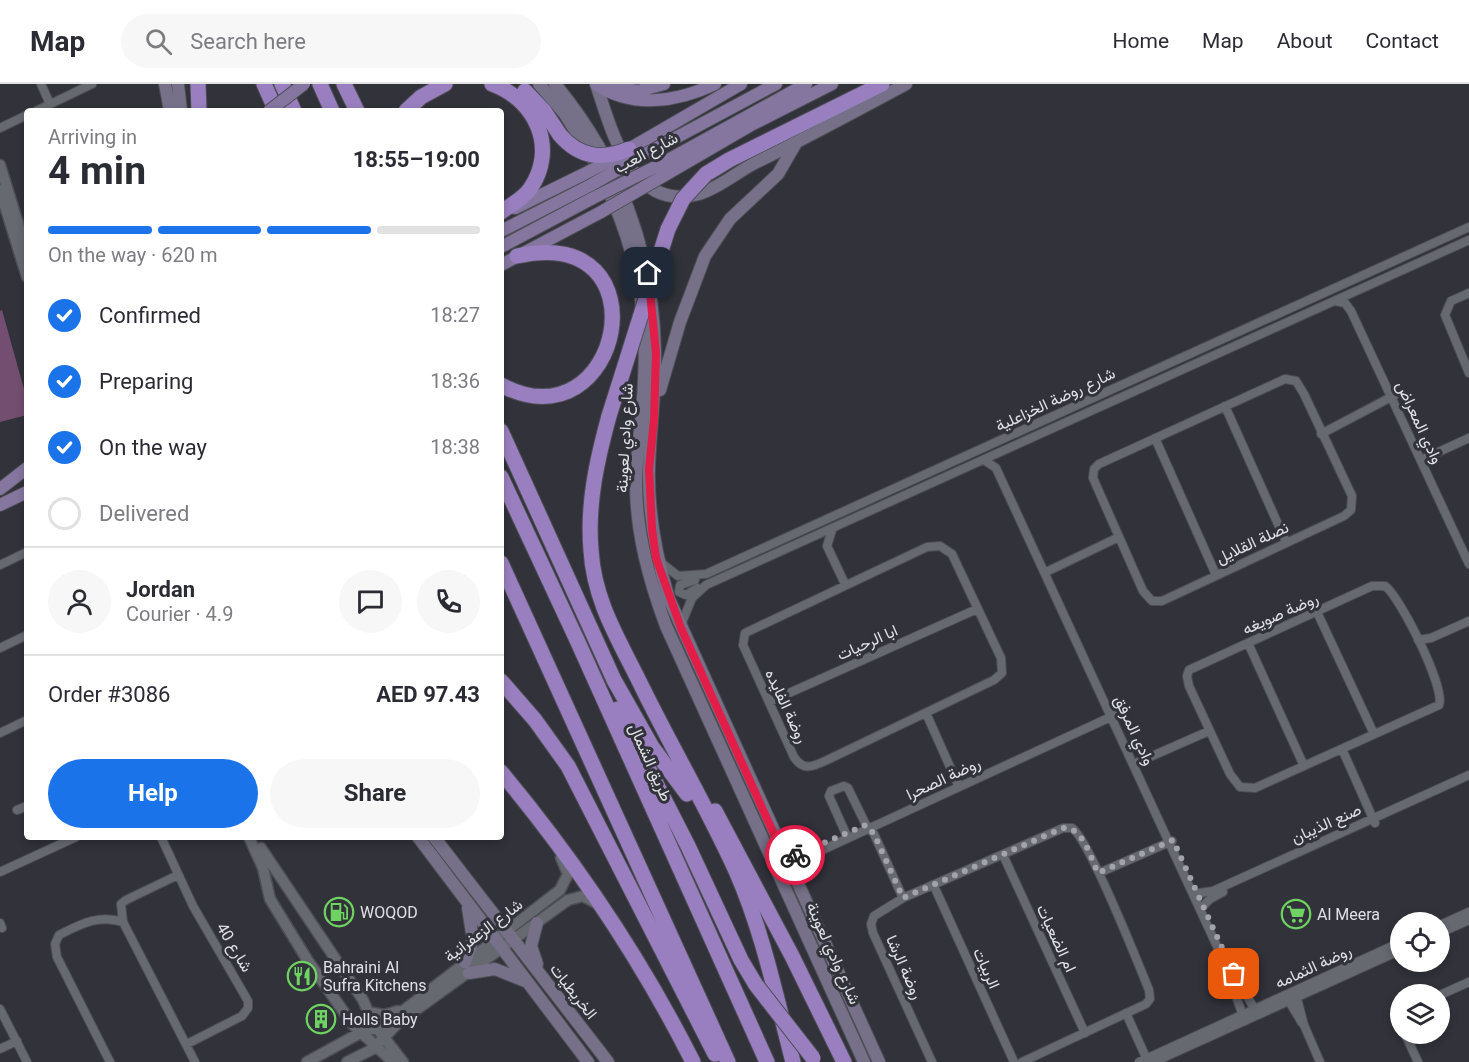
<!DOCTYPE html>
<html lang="en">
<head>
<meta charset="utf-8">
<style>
  :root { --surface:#fff; --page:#f7f7f7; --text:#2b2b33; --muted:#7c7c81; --line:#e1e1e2; --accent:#1a73e8 }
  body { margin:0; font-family:Roboto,Vazirmatn,sans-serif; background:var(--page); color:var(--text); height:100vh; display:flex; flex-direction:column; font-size:22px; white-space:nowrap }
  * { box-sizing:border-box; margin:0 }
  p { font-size:20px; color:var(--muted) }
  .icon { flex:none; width:33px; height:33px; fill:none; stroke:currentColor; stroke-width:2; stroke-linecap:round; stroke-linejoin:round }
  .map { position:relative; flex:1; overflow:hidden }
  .drawer { position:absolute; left:24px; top:24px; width:480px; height:732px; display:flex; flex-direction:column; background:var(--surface); border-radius:6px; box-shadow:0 3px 9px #0003 }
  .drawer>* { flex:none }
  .buttons { position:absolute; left:1390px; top:828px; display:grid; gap:12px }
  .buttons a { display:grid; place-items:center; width:60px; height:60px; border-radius:50%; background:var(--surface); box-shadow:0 3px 9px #0003; font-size:30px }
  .pin { position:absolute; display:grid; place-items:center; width:51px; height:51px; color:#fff; margin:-26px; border-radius:12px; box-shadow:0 3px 9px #0006 }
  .courier { position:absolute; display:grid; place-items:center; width:60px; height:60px; margin:-30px; border:4px solid #e11d48; border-radius:50%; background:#fff; color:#222; box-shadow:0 2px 8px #0007 }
  .summary em { font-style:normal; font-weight:700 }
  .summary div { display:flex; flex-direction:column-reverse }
  .summary { display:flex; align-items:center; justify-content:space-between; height:102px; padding:0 24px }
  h1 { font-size:39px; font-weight:700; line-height:45px }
  .bar { display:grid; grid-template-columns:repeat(4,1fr); gap:9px 6px; align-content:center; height:72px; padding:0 24px }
  .bar i { height:8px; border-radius:4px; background:var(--line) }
  .bar .current { background:var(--accent) }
  .bar p { grid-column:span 4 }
  .line { display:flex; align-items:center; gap:15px; padding:0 24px; border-top:2px solid var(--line) }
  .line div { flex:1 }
  .round { display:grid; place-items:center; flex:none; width:63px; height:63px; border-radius:32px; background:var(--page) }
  ol { padding:0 24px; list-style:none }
  li { display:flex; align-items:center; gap:18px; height:66px }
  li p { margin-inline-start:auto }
  li .icon { padding:6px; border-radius:50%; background:var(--accent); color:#fff; stroke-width:4 }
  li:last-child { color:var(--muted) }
  li i { width:33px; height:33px; border:3px solid var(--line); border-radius:50% }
  .button { display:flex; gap:12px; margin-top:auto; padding:12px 24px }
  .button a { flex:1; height:69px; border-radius:36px; background:var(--accent); color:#fff; font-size:24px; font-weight:700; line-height:69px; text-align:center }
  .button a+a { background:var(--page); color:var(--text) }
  header { display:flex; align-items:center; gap:36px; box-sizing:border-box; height:84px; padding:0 30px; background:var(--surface); border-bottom:2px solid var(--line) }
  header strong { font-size:28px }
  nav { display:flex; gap:33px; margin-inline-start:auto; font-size:21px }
  .search { width:420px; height:54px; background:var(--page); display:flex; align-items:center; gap:15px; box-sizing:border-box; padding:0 21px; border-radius:33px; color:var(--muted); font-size:22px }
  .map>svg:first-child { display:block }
  .pitch { fill:#734e70 }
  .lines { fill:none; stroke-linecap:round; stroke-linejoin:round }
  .minor-casing { stroke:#4d4e54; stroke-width:10 }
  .tertiary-casing { stroke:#4d4e54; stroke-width:13 }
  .secondary-casing { stroke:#4d4e54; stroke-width:14 }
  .primary-casing { stroke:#4d4e54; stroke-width:14 }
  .motorway-casing { stroke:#4d4e54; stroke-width:17 }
  .minor { stroke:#676971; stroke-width:8 }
  .tertiary { stroke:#676971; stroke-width:10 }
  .secondary { stroke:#767088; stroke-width:12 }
  .primary { stroke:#8576a0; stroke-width:12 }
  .motorway { stroke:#997fbf; stroke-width:15 }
  .primary-bridge-casing { stroke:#4d4e54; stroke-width:14; stroke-linecap:butt }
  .motorway-bridge-casing { stroke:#4d4e54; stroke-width:17; stroke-linecap:butt }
  .primary-bridge { stroke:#8576a0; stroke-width:12 }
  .motorway-bridge { stroke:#997fbf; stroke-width:15 }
  .done { stroke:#a3a4aa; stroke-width:6; stroke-dasharray:0 10.8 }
  .route { stroke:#e11d48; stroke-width:8 }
  .labels { text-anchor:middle; stroke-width:6; stroke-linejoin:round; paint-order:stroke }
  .street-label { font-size:16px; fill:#e0e1e6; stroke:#31323a }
  .poi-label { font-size:16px; fill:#e0e1e6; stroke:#31323a; text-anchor:start }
</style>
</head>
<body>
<header>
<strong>Map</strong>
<div class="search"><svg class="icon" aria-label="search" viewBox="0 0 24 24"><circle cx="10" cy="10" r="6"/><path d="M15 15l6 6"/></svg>Search here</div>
<nav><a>Home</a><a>Map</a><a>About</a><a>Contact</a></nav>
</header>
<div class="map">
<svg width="1469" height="978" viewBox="0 0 1469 978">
  <rect width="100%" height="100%" fill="#31323a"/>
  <path class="pitch" d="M2,226L27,316V331L0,338V227Z"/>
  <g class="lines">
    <g class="minor-casing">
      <path id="minor" d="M41,0L50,20
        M36,27L92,0
        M0,44L27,31
        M1469,209L1451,217L1445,231L1469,289
        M1335,217L1345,219L1351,227L1469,480
        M1285,295L1296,297L1304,310L1352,412L1351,426L1344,432L1162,517H1152L1143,507L1093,394L1094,385L1099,380Z
        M1225,322L1286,458
        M1321,350L1395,311
        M1155,354L1216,491
        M984,376L996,384L1221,871L1245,937
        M1421,376L1469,354
        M832,446L827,462L845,500
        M940,462L952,470L1001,574L1002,589L994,596L825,677C812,683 803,687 794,673L743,561L745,549L927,463Z
        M659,477L678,492L706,490L1469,143
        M0,481L27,468
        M1046,488L1119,453
        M695,496L680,501L679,508L686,511L697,504
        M1372,502H1385C1400,512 1446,605 1439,621L1255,704L1240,703L1230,690L1189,602L1187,592L1189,586Z
        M1317,528L1374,650
        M681,541L692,514L706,501L1469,156
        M1418,556L1431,554L1469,537
        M1248,559L1304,682
        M0,564L27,551
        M769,618L977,525
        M926,629L959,703
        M0,649L27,636
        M1342,665L1375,739
        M1134,680L1209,647
        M17,726L27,722
        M846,750L829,712L831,707L844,702L848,704L866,741L874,750L903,814
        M161,753L193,822L248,917V924L242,932L187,960
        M1003,771L1085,949
        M0,788L76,753
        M1099,789L1172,757
        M178,791L126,816L121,820L123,838L195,978
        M795,791L798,782L805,774L1115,631
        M934,802L1014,978
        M1193,810L1213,807L1469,691
        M1200,825L1210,815L1223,808
        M0,839L2,844
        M1440,841L1469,828
        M1440,849L1469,836
        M1237,895L1258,931
        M1296,911L1304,941L1320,978
        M1440,911L1469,898
        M1287,914L1302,939
        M0,925L27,978
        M1126,929L1148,978
        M1405,950L1418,978
        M0,965L17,957
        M110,978L57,873L55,860L59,851C81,840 99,830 123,838
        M932,978L873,849L871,840L874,832L903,814L1063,744H1072C1089,755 1138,879 1149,906L1150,915L1146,920L1022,978
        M1139,978L1401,858
        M1154,978L1401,866"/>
    </g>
    <g class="tertiary-casing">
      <path id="tertiary" d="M0,81L27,169
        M0,106L27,193
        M249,753L263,784L270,815L308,877L353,941L393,978
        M261,764L363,916L373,939L403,978
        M368,928L384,931L398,927
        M307,978L360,949L386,940L560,806L568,790L561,774
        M347,978L373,965L398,939L568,816L583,812L596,819"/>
    </g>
    <g class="secondary-casing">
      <path id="secondary" d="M165,0L170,27
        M178,0L181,27
        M539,0L565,30L592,74
        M555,0C619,77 653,168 655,267C656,307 650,346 649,385C648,431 656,472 669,515L879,978
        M596,0C612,47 631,129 699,110C719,104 737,88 755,79C806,54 856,27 906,0
        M604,98C635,159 648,227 644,296C643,331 636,365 636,400C636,449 649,496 666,542L864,978
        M660,306L680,238L705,172L730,135L778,90L796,59
        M418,753L588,978
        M434,753L608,978
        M537,839L531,862L537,880
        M465,878L473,856L468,824
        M469,889L495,885L525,897"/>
    </g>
    <g class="primary-casing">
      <path id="primary" d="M596,0C632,25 677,18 715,0
        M612,3L638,7L664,0
        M629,65L741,0
        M651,67L776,0
        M659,81L806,0
        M665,91L751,41L832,0
        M515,124L584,90
        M501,147L589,102
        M501,163L593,114
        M501,181L601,128
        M0,405L27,384
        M0,421L27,408"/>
    </g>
    <g class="motorway-casing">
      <path id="motorway" d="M198,0L199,27
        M264,0L276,27
        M282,0L294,27
        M320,0L332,27
        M344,0L357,27
        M492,0C536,16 558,64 530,105C523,115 511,121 501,128
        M525,7L544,27L560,51
        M406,27L421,13L445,0
        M706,90L729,76L882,0
        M501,301C622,365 668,138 517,172
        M609,332C597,376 587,420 591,466C594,519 621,559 643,605C673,666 708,725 736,787C763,848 776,913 793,978
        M501,347L614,596L652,663L687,710
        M501,393L577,556L767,978
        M501,479L728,978
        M501,597L535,636L568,682L715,970
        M618,625L688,762L741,876L756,901
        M501,688C575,777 641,875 693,978
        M715,727L792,872L844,978"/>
    </g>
    <use href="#minor" class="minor"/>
    <use href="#tertiary" class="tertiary"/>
    <use href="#secondary" class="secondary"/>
    <use href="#primary" class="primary"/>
    <use href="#motorway" class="motorway"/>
    <g class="primary-bridge-casing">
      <path id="primary-bridge" d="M269,27L304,0
        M584,90L621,71
        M589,102L651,67
        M593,114L659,81
        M601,128L665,91"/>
    </g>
    <g class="motorway-bridge-casing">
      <path id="motorway-bridge" d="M560,51C580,74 602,76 629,65
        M609,332L668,145L683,115L706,90
        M756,901L813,974"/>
    </g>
    <use href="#primary-bridge" class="primary-bridge"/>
    <use href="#motorway-bridge" class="motorway-bridge"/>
  </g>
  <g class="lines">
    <path class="done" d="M795,771L866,741L874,750L903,814L1063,744C1083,742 1091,775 1098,789L1173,756L1234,890"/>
    <path class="route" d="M648,189L656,269L654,336L649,385L652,445L656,474L681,544L782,768L795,771"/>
  </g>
  <defs>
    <g id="fuel-ring" transform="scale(1.5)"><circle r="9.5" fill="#31323a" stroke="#6ed361" stroke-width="1.5"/><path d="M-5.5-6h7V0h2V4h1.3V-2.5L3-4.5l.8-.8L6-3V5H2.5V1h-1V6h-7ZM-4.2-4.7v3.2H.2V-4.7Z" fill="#6ed361"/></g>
    <g id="supermarket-ring" transform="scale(1.5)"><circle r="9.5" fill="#31323a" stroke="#6ed361" stroke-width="1.5"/><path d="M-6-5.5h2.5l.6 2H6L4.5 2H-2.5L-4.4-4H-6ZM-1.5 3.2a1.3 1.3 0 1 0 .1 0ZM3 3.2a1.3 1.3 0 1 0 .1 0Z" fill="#6ed361"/></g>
    <g id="restaurant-ring" transform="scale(1.5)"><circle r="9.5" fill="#31323a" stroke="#6ed361" stroke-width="1.5"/><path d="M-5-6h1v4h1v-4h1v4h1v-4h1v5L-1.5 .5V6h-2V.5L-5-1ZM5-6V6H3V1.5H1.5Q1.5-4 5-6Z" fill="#6ed361"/></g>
    <g id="building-ring" transform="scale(1.5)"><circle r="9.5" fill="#31323a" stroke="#6ed361" stroke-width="1.5"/><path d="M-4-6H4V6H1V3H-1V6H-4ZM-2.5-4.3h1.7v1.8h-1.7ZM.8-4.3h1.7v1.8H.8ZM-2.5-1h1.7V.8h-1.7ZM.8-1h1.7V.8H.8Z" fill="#6ed361"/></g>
  </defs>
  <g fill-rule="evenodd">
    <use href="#fuel-ring" x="339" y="828"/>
    <use href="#supermarket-ring" x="1296" y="830"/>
    <use href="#restaurant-ring" x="302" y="892"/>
    <use href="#building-ring" x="321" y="935"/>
  </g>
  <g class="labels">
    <g class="street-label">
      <text transform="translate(646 68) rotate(-28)" y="6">شارع العب</text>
      <text transform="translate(1055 315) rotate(-25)" y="6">شارع روضة الخزاعلية</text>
      <text transform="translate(1420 338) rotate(65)" y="6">وادي المعراض</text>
      <text transform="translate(624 354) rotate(-87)" y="6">شارع وادي لعوينة</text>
      <text transform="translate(1252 458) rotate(-25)" y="6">نصلة القلايل</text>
      <text transform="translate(1280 529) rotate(-24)" y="6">روضة صويغه</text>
      <text transform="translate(867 558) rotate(-24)" y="6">ابا الرحيات</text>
      <text transform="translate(787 622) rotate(65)" y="6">روضة الفايده</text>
      <text transform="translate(1135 646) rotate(65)" y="6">وادي المرفق</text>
      <text transform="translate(651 678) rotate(66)" y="6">طريق الشمال</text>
      <text transform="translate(943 694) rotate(-25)" y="6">روضة الصحرا</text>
      <text transform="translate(1326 739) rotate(-24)" y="6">صنع الذيبان</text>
      <text transform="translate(483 846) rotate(-37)" y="6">شارع الزعفرانية</text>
      <text transform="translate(1057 854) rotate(65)" y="6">ام الضعيات</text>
      <text transform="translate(235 863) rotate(59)" y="6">شارع 40</text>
      <text transform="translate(834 869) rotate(66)" y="6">شارع وادي لعوينة</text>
      <text transform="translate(1313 882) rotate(-25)" y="6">روضة الثمامه</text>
      <text transform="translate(905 883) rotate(66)" y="6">روضة الرشا</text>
      <text transform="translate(987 884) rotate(66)" y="6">الربيات</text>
      <text transform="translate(574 907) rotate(52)" y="6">الخريطيات</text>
    </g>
    <g class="poi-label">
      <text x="360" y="834">WOQOD</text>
      <text x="1317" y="836">Al Meera</text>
      <text x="323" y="889">Bahraini Al<tspan x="323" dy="18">Sufra Kitchens</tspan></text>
      <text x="342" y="941">Holls Baby</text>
    </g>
  </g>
</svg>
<div class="buttons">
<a><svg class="icon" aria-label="locate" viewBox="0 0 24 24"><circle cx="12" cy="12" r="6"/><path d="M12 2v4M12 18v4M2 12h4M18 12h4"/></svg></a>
<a><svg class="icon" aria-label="layers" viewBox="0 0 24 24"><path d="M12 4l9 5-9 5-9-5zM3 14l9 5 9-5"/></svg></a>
</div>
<div class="pin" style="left:1234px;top:890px;background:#ea580c"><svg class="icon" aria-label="bag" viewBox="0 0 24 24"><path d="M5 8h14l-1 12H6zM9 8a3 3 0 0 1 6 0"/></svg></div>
<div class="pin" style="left:648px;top:189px;background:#1f2937"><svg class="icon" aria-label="home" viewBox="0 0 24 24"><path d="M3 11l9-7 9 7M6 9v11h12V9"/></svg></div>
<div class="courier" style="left:795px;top:771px"><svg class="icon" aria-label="bike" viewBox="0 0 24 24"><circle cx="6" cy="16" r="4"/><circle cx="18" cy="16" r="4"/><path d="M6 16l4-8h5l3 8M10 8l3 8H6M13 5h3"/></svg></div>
<section class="drawer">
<div class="summary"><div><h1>4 min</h1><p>Arriving in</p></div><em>18:55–19:00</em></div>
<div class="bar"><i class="current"></i><i class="current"></i><i class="current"></i><i></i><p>On the way · 620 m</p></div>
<ol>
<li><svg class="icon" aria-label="check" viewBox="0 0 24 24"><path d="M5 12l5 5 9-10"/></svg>Confirmed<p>18:27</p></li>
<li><svg class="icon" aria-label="check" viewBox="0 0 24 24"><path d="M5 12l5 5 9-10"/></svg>Preparing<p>18:36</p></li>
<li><svg class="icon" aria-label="check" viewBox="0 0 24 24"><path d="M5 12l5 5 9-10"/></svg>On the way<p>18:38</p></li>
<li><i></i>Delivered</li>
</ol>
<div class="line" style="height:108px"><a class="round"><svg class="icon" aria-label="person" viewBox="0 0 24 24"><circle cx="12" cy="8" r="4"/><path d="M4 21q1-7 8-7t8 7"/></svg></a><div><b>Jordan</b><p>Courier · 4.9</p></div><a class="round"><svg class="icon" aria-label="chat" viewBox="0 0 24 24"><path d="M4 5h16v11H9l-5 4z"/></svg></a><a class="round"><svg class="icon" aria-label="phone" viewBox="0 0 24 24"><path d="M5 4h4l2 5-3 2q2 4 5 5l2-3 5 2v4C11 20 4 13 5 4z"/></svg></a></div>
<div class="line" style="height:78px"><div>Order #3086</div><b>AED 97.43</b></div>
<div class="button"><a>Help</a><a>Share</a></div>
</section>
</div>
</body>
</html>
